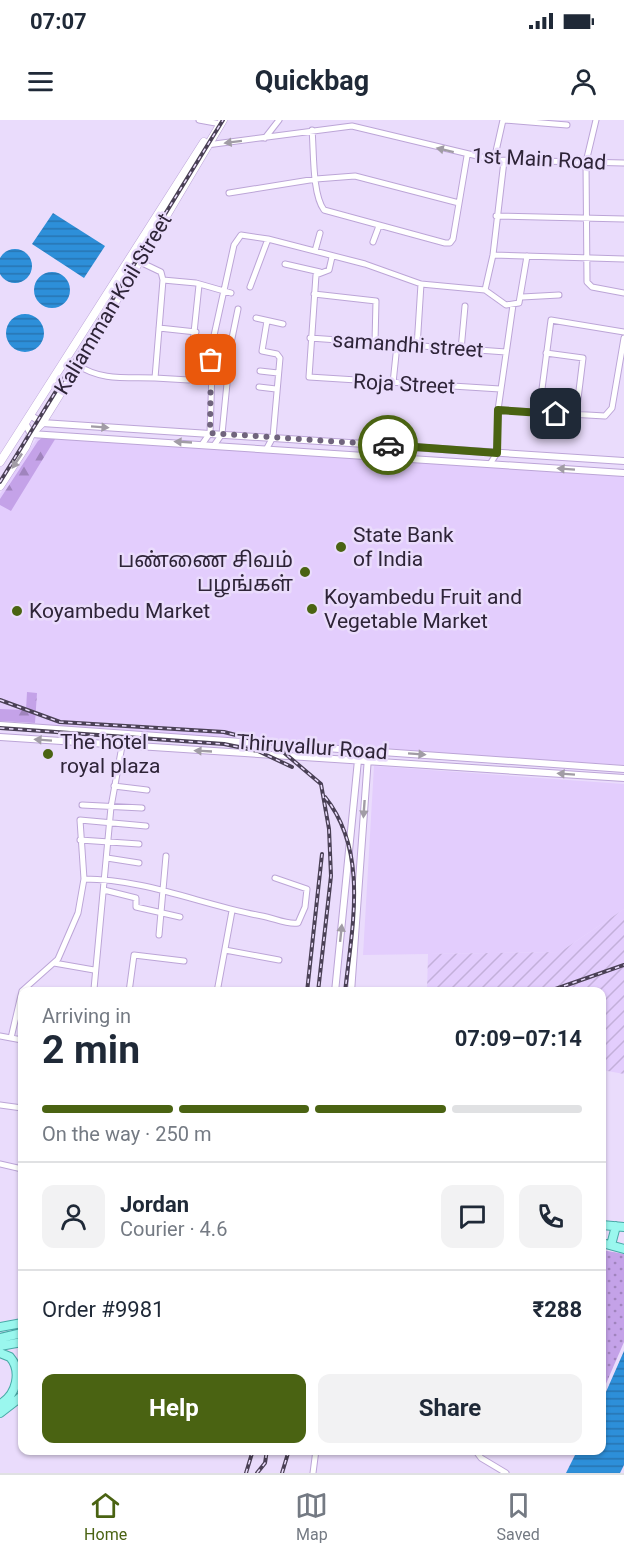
<!DOCTYPE html>
<html lang="en">
<head>
<meta charset="utf-8">
<style>
  :root { --surface:#fff; --page:#f2f2f3; --text:#1f2937; --muted:#747a83; --line:#e0e1e3; --accent:#4a6312 }
  body { margin:0; font-family:Roboto,"Noto Sans Tamil",sans-serif; background:var(--page); color:var(--text); height:100vh; display:flex; flex-direction:column; font-size:22px; white-space:nowrap }
  * { box-sizing:border-box; margin:0 }
  p { font-size:20px; color:var(--muted) }
  .icon { flex:none; width:33px; height:33px; fill:none; stroke:currentColor; stroke-width:2; stroke-linecap:round; stroke-linejoin:round }
  .map { position:relative; flex:1; overflow:hidden }
  .details { position:absolute; left:18px; top:867px; width:588px; height:468px; display:flex; flex-direction:column; background:var(--surface); border-radius:12px; box-shadow:0 2px 4px #0004 }
  .details>* { flex:none }
  .pin { position:absolute; display:grid; place-items:center; width:51px; height:51px; color:#fff; margin:-26px; border-radius:12px; box-shadow:0 3px 9px #0006 }
  .courier { position:absolute; display:grid; place-items:center; width:60px; height:60px; margin:-30px; border:4px solid #4a6312; border-radius:50%; background:#fff; color:#222; box-shadow:0 2px 8px #0007 }
  .summary em { font-style:normal; font-weight:700 }
  .summary div { display:flex; flex-direction:column-reverse }
  .summary { display:flex; align-items:center; justify-content:space-between; height:102px; padding:0 24px }
  h1 { font-size:39px; font-weight:700; line-height:45px }
  .bar { display:grid; grid-template-columns:repeat(4,1fr); gap:9px 6px; align-content:center; height:72px; padding:0 24px }
  .bar i { height:8px; border-radius:4px; background:var(--line) }
  .bar .current { background:var(--accent) }
  .bar p { grid-column:span 4 }
  .line { display:flex; align-items:center; gap:15px; padding:0 24px; border-top:2px solid var(--line) }
  .line div { flex:1 }
  .round { display:grid; place-items:center; flex:none; width:63px; height:63px; border-radius:12px; background:var(--page) }
  .cta { display:flex; gap:12px; margin-top:auto; padding:12px 24px }
  .cta a { flex:1; height:69px; border-radius:12px; background:var(--accent); color:#fff; font-size:24px; font-weight:700; line-height:69px; text-align:center }
  .cta a+a { background:var(--page); color:var(--text) }
  .status { display:flex; justify-content:space-between; align-items:center; height:42px; padding:0 30px; background:var(--surface); direction:ltr }
  .status svg { height:16px; fill:currentColor }
  header { display:flex; justify-content:space-between; align-items:center; height:78px; padding:0 24px; background:var(--surface); font-size:27px; font-weight:700 }
  .menu { display:flex; justify-content:space-around; align-items:center; height:84px; border-top:2px solid var(--line); background:var(--surface); font-size:16px; color:var(--muted) }
  .menu a { display:grid; justify-items:center; gap:3px }
  .menu .current { color:var(--accent) }
  .map>svg:first-child { display:block }
  .built { fill:#e3cdfd }
  .industrial { fill:url(#industrial-furrows) }
  .grass { fill:url(#grass-dots) }
  .forest { fill:url(#forest-firs) }
  .water { fill:url(#water-rules) }
  .lines { fill:none; stroke-linecap:round; stroke-linejoin:round }
  .minor-casing { stroke:#bca5d7; stroke-width:7 }
  .tertiary-casing { stroke:#bca5d7; stroke-width:8 }
  .secondary-casing { stroke:#bca5d7; stroke-width:9 }
  .primary-casing { stroke:#48a9a6; stroke-width:10 }
  .minor { stroke:#fff; stroke-width:5 }
  .tertiary { stroke:#fff; stroke-width:6 }
  .secondary { stroke:#fff; stroke-width:8 }
  .primary { stroke:#9af7ee; stroke-width:8 }
  .rail-casing { stroke:#4a4055; stroke-width:4 }
  .rail { stroke:#eadcfc; stroke-width:1.5; stroke-dasharray:4.5; stroke-linecap:butt }
  .oneway { fill:#a19ca5 }
  .done { stroke:#70647d; stroke-width:6; stroke-dasharray:0 10.8 }
  .route { stroke:#4a6312; stroke-width:8 }
  .poi-dot { fill:#4a6312; stroke:#eadcfc; stroke-width:2 }
  .labels { text-anchor:middle; stroke-width:5; stroke-linejoin:round; paint-order:stroke }
  .street-label { font-size:21px; fill:#2e2438; stroke:#eadcfc }
  .poi-label { font-size:21px; fill:#2e2438; stroke:#eadcfc; text-anchor:start }
</style>
</head>
<body>
<div class="status"><b>07:07</b><svg viewBox="0 0 49 12"><path d="M0 12V9h3v3zM5 12V6h3v6zM10 12V3h3v9zM15 12V0h3v12zM26 1h20v11H26zM47 4h2v5h-2z"/></svg></div>
<header><svg class="icon" aria-label="menu" viewBox="0 0 24 24"><path d="M4 6h16M4 12h16M4 18h16"/></svg>Quickbag<svg class="icon" aria-label="person" viewBox="0 0 24 24"><circle cx="12" cy="8" r="4"/><path d="M4 21q1-7 8-7t8 7"/></svg></header>
<div class="map">
<svg width="624" height="1353" viewBox="0 0 624 1353">
  <defs>
    <pattern id="industrial-furrows" width="10" height="10" patternUnits="userSpaceOnUse" patternTransform="scale(1.5)"><rect width="10" height="10" fill="#e3cdfd"/><path d="M-1 1l2-2M0 10L10 0M9 11l2-2" fill="none" stroke="#c3b0da"/></pattern>
    <pattern id="grass-dots" width="8" height="8" patternUnits="userSpaceOnUse" patternTransform="scale(1.5)"><rect width="8" height="8" fill="#c4a2e8"/><path d="M2 2h.1M6 6h.1" fill="none" stroke="#a084bd" stroke-width="1.8" stroke-linecap="round"/></pattern>
    <pattern id="forest-firs" width="22" height="20" patternUnits="userSpaceOnUse" patternTransform="scale(1.5)"><rect width="22" height="20" fill="#c4a2e8"/><path d="M5 1l3.5 6h-7zM16 11l3.5 6h-7z" fill="#a084bd"/></pattern>
    <pattern id="water-rules" width="6" height="5" patternUnits="userSpaceOnUse" patternTransform="scale(1.5)"><rect width="6" height="5" fill="#2d8fd9"/><path d="M0 2.5h6" fill="none" stroke="#2775b1"/></pattern>
  </defs>
  <rect width="100%" height="100%" fill="#eadcfc"/>
  <path class="built" d="M41,312L624,354V645L0,604V374Z
    M374,646L624,664V789L560,832L363,835Z"/>
  <path class="industrial" d="M624,789V954L602,950V872L427,871L428,834L560,832Z"/>
  <path class="grass" d="M602,1130L624,1134V1222L602,1273Z"/>
  <path class="forest" d="M57,316L11,391L0,385V379L38,321L43,317Z
    M27,572L37,573L35,603L0,601V589L26,590Z"/>
  <path class="water" d="M53,93L105,126L84,158L32,124Z
    M-2 146a17 17 0 1 1 34 0a17 17 0 1 1-34 0Z
    M34 170a18 18 0 1 1 36 0a18 18 0 1 1-36 0Z
    M6 213a19 19 0 1 1 38 0a19 19 0 1 1-38 0Z
    M624,1231V1345L620,1353H566L577,1331L602,1330V1281Z"/>
  <g class="lines">
    <g class="minor-casing">
      <path id="minor" d="M199,0L221,4
        M505,0L567,5
        M596,0L586,42L587,162L592,167L624,173
        M312,10C314,30 312,74 324,90L445,123H450L453,119L467,36
        M265,18L279,0
        M207,25L352,6L494,40L624,43
        M494,40L503,0
        M229,73L316,59L355,56L459,83
        M496,96L624,99
        M373,122L379,106
        M315,131L320,113
        M493,135L624,139
        M332,137L329,150L316,155L309,257L500,269
        M285,144L320,152
        M163,160L196,163L231,173
        M250,167L268,119
        M485,170L493,135L504,41
        M314,174L376,181L375,222
        M522,177L559,175
        M256,198L283,204
        M159,208L196,212
        M310,218L506,232
        M417,227L421,164
        M461,230L465,186
        M546,233L583,238L576,295
        M78,245C100,261 128,257 155,258L163,160L161,152L140,142
        M260,251L278,253
        M155,258L189,260L199,165
        M393,263L397,225
        M259,267L276,269
        M498,290L605,296L612,288L624,218
        M539,292L551,200L624,212
        M203,323L210,313L213,220L234,125L241,115L268,119L365,144L421,164L485,170L506,185L519,183L527,136
        M215,324L222,314L231,223L238,189
        M267,328L273,317L280,238L277,234L262,231L267,201
        M490,344L497,333L498,290L513,185
        M114,666L147,670
        M82,685L142,688
        M80,720L139,724
        M107,738L139,743
        M84,759C146,759 202,785 262,796C274,798 287,805 298,803L305,787L307,769L275,758
        M104,770L136,778V787L180,797
        M159,815L166,736
        M225,830L279,840
        M54,843L94,850
        M94,869L111,687L122,626
        M94,870L117,872
        M129,872L134,835L184,841
        M217,872L232,791
        M0,916L11,918
        M22,920L11,918L22,871L58,839L78,793L84,759L80,700L146,706
        M0,985L22,988
        M0,1044L22,1049
        M475,1330L481,1338L506,1353
        M313,1353L316,1330"/>
    </g>
    <g class="tertiary-casing">
      <path id="tertiary" d="M30,295L42,303L624,341
        M25,303L31,314L624,353
        M0,605L624,649
        M0,617L624,658
        M335,872L359,630
        M351,872L368,637"/>
    </g>
    <g class="secondary-casing">
      <path id="secondary" d="M0,342L204,22
        M0,366L26,326L31,314L42,303L78,245L223,0"/>
    </g>
    <g class="primary-casing">
      <path id="primary" d="M602,1105L624,1107
        M602,1123L624,1129
        M611,1125L616,1106
        M0,1207L22,1203
        M0,1218L22,1213
        M0,1226L22,1222
        M0,1233L10,1237C22,1251 17,1275 0,1284
        M0,1293L22,1276"/>
    </g>
    <use href="#minor" class="minor"/>
    <use href="#tertiary" class="tertiary"/>
    <use href="#secondary" class="secondary"/>
    <use href="#primary" class="primary"/>
    <g class="rail-casing">
      <path id="rail" d="M0,362L223,0
        M0,580L60,602L224,612L275,625L321,664L329,709L331,756L318,872
        M0,608L224,624L258,631L292,647
        M325,677C369,732 352,807 345,872
        M307,872L322,734
        M547,872L624,845
        M246,1353L253,1330
        M257,1353L265,1343L267,1330
        M282,1353L289,1330"/>
    </g>
    <use href="#rail" class="rail"/>
  </g>
  <defs><path id="oneway-solid" d="M-6-.8H1V-3.2L6.5 0L1 3.2V.8H-6Z" transform="scale(1.5)"/></defs>
  <g class="oneway">
    <use href="#oneway-solid" transform="translate(233 22) rotate(173)"/>
    <use href="#oneway-solid" transform="translate(445 30) rotate(-166)"/>
    <use href="#oneway-solid" transform="translate(100 307) rotate(4)"/>
    <use href="#oneway-solid" transform="translate(183 322) rotate(-177)"/>
    <use href="#oneway-solid" transform="translate(17 341) rotate(124)"/>
    <use href="#oneway-solid" transform="translate(566 349) rotate(-176)"/>
    <use href="#oneway-solid" transform="translate(43 620) rotate(-176)"/>
    <use href="#oneway-solid" transform="translate(203 631) rotate(-177)"/>
    <use href="#oneway-solid" transform="translate(417 634) rotate(4)"/>
    <use href="#oneway-solid" transform="translate(566 654) rotate(-176)"/>
    <use href="#oneway-solid" transform="translate(364 689) rotate(94)"/>
    <use href="#oneway-solid" transform="translate(341 813) rotate(-84)"/>
  </g>
  <g class="lines">
    <path class="done" d="M211,240L210,313L388,325"/>
    <path class="route" d="M388,325L497,333L498,290L556,294"/>
  </g>
  <g class="poi-dot">
    <circle cx="341" cy="427" r="6"/>
    <circle cx="305" cy="452" r="6"/>
    <circle cx="312" cy="489" r="6"/>
    <circle cx="17" cy="491" r="6"/>
    <circle cx="48" cy="634" r="6"/>
  </g>
  <g class="labels">
    <g class="street-label">
      <text transform="translate(539 39) rotate(3)" y="7">1st Main Road</text>
      <text transform="translate(113 184) rotate(-59)" y="7">Kaliamman Koil Street</text>
      <text transform="translate(408 225) rotate(4)" y="7">samandhi street</text>
      <text transform="translate(404 264) rotate(3)" y="7">Roja Street</text>
      <text transform="translate(312 627) rotate(4)" y="7">Thiruvallur Road</text>
    </g>
    <g class="poi-label">
      <text x="353" y="422">State Bank<tspan x="353" dy="24">of India</tspan></text>
      <text x="293" y="447" text-anchor="end">பண்ணை சிவம்<tspan x="293" dy="24">பழங்கள்</tspan></text>
      <text x="324" y="484">Koyambedu Fruit and<tspan x="324" dy="24">Vegetable Market</tspan></text>
      <text x="29" y="498">Koyambedu Market</text>
      <text x="60" y="629">The hotel<tspan x="60" dy="24">royal plaza</tspan></text>
    </g>
  </g>
</svg>
<div class="pin" style="left:211px;top:240px;background:#ea580c"><svg class="icon" aria-label="bag" viewBox="0 0 24 24"><path d="M5 8h14l-1 12H6zM9 8a3 3 0 0 1 6 0"/></svg></div>
<div class="pin" style="left:556px;top:294px;background:#1f2937"><svg class="icon" aria-label="home" viewBox="0 0 24 24"><path d="M3 11l9-7 9 7M6 9v11h12V9"/></svg></div>
<div class="courier" style="left:388px;top:325px"><svg class="icon" aria-label="car" viewBox="0 0 24 24"><path d="M5 17H2v-5l4-1 3-4h7l3 4 3 1v5h-3M9 17h6M6 11h13"/><circle cx="7" cy="17" r="2"/><circle cx="17" cy="17" r="2"/></svg></div>
<section class="details">
<div class="summary"><div><h1>2 min</h1><p>Arriving in</p></div><em>07:09–07:14</em></div>
<div class="bar"><i class="current"></i><i class="current"></i><i class="current"></i><i></i><p>On the way · 250 m</p></div>
<div class="line" style="height:108px"><a class="round"><svg class="icon" aria-label="person" viewBox="0 0 24 24"><circle cx="12" cy="8" r="4"/><path d="M4 21q1-7 8-7t8 7"/></svg></a><div><b>Jordan</b><p>Courier · 4.6</p></div><a class="round"><svg class="icon" aria-label="chat" viewBox="0 0 24 24"><path d="M4 5h16v11H9l-5 4z"/></svg></a><a class="round"><svg class="icon" aria-label="phone" viewBox="0 0 24 24"><path d="M5 4h4l2 5-3 2q2 4 5 5l2-3 5 2v4C11 20 4 13 5 4z"/></svg></a></div>
<div class="line" style="height:78px"><div>Order #9981</div><b>₹288</b></div>
<div class="cta"><a>Help</a><a>Share</a></div>
</section>
</div>
<nav class="menu">
<a class="current"><svg class="icon" aria-label="home" viewBox="0 0 24 24"><path d="M3 11l9-7 9 7M6 9v11h12V9"/></svg>Home</a>
<a><svg class="icon" aria-label="map" viewBox="0 0 24 24"><path d="M3 6l6-2 6 2 6-2v14l-6 2-6-2-6 2zM9 4v14M15 6v14"/></svg>Map</a>
<a><svg class="icon" aria-label="saved" viewBox="0 0 24 24"><path d="M7 4h10v16l-5-4-5 4z"/></svg>Saved</a>
</nav>
</body>
</html>
